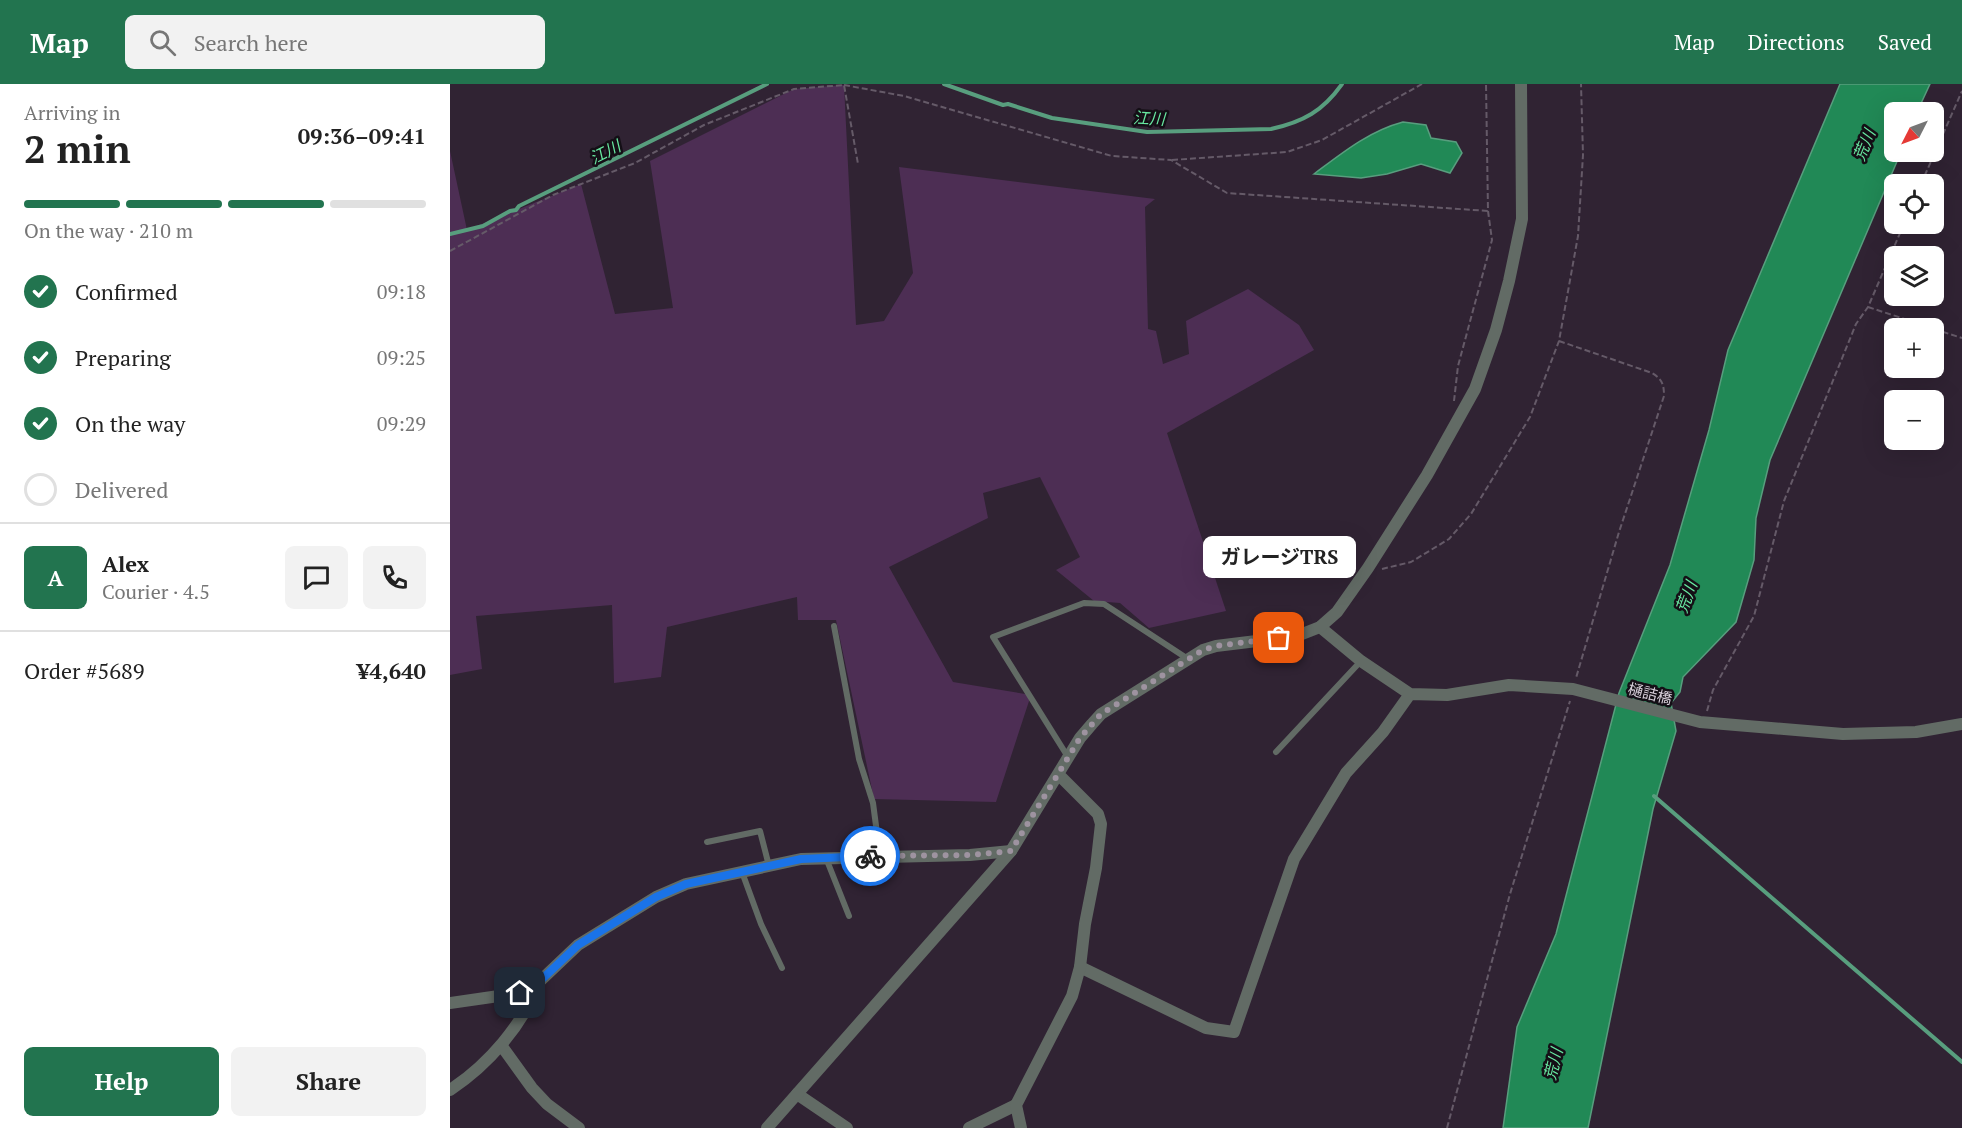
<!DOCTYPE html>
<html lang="en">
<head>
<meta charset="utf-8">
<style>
  :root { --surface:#fff; --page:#f2f2f2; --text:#222; --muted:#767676; --line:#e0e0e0; --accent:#22744f }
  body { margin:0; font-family:"PT Serif","Noto Sans JP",serif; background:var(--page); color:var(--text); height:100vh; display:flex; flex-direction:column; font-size:22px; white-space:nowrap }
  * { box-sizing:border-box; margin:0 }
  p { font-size:20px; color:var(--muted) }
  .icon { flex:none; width:33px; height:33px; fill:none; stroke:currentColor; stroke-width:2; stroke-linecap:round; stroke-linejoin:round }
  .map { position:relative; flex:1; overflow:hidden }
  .drawer { display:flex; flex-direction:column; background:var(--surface); width:450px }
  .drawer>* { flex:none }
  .needle { width:39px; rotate:228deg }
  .controls { position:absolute; left:1434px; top:18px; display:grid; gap:12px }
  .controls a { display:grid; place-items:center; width:60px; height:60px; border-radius:9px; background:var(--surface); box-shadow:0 6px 24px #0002; font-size:30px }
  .pin { position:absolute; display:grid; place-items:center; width:51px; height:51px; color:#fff; margin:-26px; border-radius:12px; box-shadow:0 3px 9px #0006 }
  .courier { position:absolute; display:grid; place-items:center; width:60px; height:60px; margin:-30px; border:4px solid #1a73e8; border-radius:50%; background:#fff; color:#222; box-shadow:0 2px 8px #0007 }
  .bubble { position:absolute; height:42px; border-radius:9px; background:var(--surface); box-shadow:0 6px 24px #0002; font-size:20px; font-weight:700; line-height:42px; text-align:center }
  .overview em { font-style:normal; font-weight:700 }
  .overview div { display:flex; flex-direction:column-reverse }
  .overview { display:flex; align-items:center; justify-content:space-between; height:102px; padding:0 24px }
  h1 { font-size:39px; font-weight:700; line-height:45px }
  .bar { display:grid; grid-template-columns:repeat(4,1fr); gap:9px 6px; align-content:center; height:72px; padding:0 24px }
  .bar i { height:8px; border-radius:4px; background:var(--line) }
  .bar .active { background:var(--accent) }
  .bar p { grid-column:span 4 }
  .line { display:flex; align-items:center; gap:15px; padding:0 24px; border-top:2px solid var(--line) }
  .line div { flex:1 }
  .round { display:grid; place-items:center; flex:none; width:63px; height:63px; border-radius:9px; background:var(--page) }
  ol { padding:0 24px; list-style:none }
  li { display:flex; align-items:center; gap:18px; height:66px }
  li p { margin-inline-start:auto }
  li .icon { padding:6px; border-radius:50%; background:var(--accent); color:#fff; stroke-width:4 }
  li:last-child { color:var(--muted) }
  li i { width:33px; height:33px; border:3px solid var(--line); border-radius:50% }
  .button { display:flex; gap:12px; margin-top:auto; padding:12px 24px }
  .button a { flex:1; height:69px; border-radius:9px; background:var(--accent); color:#fff; font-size:24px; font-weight:700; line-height:69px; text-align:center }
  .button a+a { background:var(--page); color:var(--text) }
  header { display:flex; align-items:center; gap:36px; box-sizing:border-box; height:84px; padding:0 30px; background:var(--accent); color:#fff }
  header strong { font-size:28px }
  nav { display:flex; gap:33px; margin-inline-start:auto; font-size:21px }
  .search { width:420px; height:54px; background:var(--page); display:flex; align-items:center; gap:15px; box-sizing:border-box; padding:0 21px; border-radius:9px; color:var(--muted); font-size:22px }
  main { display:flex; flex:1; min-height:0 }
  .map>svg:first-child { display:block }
  .green { fill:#4d2e54 }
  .water { fill:#218956; stroke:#589e7e; stroke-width:1.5 }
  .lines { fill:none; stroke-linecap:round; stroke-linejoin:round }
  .stream { stroke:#589e7e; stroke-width:4 }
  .path { stroke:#655a68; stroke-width:2; stroke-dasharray:6 3; stroke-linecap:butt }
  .service { stroke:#626b65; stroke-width:6 }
  .minor { stroke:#626b65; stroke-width:12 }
  .tertiary { stroke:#626b65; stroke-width:12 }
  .done { stroke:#9e93a0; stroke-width:6; stroke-dasharray:0 10.8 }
  .route { stroke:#1a73e8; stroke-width:8 }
  .labels { text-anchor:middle; stroke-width:5; stroke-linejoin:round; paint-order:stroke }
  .street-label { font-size:15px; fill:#d9d0db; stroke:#140f16 }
  .water-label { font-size:16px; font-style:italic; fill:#68e8a1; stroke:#140f16 }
</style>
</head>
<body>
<header>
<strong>Map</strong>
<div class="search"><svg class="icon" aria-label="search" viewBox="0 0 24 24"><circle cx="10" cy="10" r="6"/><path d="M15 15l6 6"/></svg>Search here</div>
<nav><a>Map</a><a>Directions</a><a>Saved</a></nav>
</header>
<main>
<section class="drawer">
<div class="overview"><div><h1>2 min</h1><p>Arriving in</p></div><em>09:36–09:41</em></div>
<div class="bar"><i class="active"></i><i class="active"></i><i class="active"></i><i></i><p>On the way · 210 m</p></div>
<ol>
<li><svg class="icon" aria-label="check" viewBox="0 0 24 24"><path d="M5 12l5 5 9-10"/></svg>Confirmed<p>09:18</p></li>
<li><svg class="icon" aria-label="check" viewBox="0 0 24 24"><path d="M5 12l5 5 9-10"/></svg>Preparing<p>09:25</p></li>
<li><svg class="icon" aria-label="check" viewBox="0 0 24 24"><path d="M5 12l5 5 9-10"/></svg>On the way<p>09:29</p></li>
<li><i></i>Delivered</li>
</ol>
<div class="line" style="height:108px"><b class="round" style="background:var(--accent);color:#fff">A</b><div><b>Alex</b><p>Courier · 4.5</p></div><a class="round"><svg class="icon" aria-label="chat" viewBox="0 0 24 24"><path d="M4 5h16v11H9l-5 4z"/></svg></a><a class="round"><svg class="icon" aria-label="phone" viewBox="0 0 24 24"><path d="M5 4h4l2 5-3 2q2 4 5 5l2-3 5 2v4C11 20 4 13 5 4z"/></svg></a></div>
<div class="line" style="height:78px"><div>Order #5689</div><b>¥4,640</b></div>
<div class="button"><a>Help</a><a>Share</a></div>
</section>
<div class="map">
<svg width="1512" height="1044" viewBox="0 0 1512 1044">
  <rect width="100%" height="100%" fill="#302333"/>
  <path class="green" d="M394,1L406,241L434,237L463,189L449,83L705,115L695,123L698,245L706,247L713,280L739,270L736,237L798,205L849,241L864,266L717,349L776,527L699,544L670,519L644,517L606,486L630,473L590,393L533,409L538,434L439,483L503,598L581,611L546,718L424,715L386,536H348L347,513L217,543L211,593L164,599L162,521L26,532L32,585L0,591V67L17,146L131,100L165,230L223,224L200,77L344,5Z"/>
  <path class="water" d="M1390,0H1480L1467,28H1444V68H1451L1320,376L1306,434L1304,476L1286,538L1233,593L1230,608L1221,619L1226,647L1203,725L1138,1044H1053L1067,943L1106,850L1169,609L1220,481L1259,346L1278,266Z
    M953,38L976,41L981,54L1006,58L1012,69L1000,89L971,80L937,90L911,94L864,90C892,69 919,47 953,38Z"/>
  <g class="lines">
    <path class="stream" d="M494,0L553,21L558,20L602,34L697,48L821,45C853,38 873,27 892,0
      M0,150L33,142L60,127L66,126L69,122L317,0
      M1204,712L1512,978"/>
    <path class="path" d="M394,1L454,12L662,72L721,76L777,109L1038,127
      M722,76L837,68L872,56L972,0
      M1471,100L1512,7
      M0,167L103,111L185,79L254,41L344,5L394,1L408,80
      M1418,223L1482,244
      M1484,245L1512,254
      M1109,257L1202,289C1212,295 1214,300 1214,312L1169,448L1126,594
      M1004,317L1008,282L1042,156L1038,127L1036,0
      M932,485L961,478L999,455L1021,430L1080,333L1109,257L1128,152L1133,71L1131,0
      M1257,627L1263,606L1304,532L1334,417L1406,240L1418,223L1454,140
      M997,1044L1060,810L1120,617"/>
    <path class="service" d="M384,542L409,675L423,719L430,772
      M826,668L911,577
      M618,673L543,553L634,519L654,520L738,575
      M257,758L310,747L319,782
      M376,774L399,832
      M292,788L311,840L332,884"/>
    <path class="minor" d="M870,543L911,577L960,610L997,611L1059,601L1123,605L1250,638L1393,650L1466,648L1512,640
      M630,883L756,944L784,948L844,775L896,689L933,648L960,610
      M0,919L70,909L89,898L128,861L206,813L236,800L351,775L520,771L561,767
      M51,961L82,1004L97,1020L129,1044
      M0,1006C38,981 73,941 89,898
      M347,1010L397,1044
      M519,1044L566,1021"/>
    <path class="tertiary" d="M317,1044L561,767L630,654L642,640L651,630L753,566L766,562L847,552L870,543L887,528L918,484L977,391L1025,305L1046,246L1059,197L1072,135L1071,0
      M571,1044L566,1021L622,912L630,883L635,840L646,784L651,740L648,730L608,690"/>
  </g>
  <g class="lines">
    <path class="done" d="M420,772L520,771L561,767L630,654L651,630L753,566L766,562L829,554"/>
    <path class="route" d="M70,909L89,898L128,861L206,813L236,800L351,775L420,772"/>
  </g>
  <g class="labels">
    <g class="street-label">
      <text transform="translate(1200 610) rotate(14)" y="5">樋詰橋</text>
    </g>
    <g class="water-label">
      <text transform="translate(699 34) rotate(3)" y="6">江川</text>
      <text transform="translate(1414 61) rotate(-68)" y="6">荒川</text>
      <text transform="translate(155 68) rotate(-27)" y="6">江川</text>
      <text transform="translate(1236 513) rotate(-70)" y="6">荒川</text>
      <text transform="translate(1103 980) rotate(-76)" y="6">荒川</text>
    </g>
  </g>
</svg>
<div class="controls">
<a><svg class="needle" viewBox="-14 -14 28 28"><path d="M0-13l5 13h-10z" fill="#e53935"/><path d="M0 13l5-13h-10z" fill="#767676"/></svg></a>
<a><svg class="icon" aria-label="locate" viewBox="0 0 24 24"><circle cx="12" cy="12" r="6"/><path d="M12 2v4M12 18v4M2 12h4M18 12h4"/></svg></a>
<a><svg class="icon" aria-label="layers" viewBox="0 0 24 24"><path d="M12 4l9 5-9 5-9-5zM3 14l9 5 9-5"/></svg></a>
<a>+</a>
<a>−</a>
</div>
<div class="pin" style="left:829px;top:554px;background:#ea580c"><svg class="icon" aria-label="bag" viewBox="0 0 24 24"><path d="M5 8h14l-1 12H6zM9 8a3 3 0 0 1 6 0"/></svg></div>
<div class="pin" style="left:70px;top:909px;background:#1f2937"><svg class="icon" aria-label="home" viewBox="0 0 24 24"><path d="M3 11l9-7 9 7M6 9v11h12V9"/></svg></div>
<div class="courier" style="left:420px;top:772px"><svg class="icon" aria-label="bike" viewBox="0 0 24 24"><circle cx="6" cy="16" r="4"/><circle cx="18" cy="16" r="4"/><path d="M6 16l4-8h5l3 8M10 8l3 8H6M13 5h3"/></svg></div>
<div class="bubble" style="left:753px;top:452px;width:153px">ガレージTRS</div>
</div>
</main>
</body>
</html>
